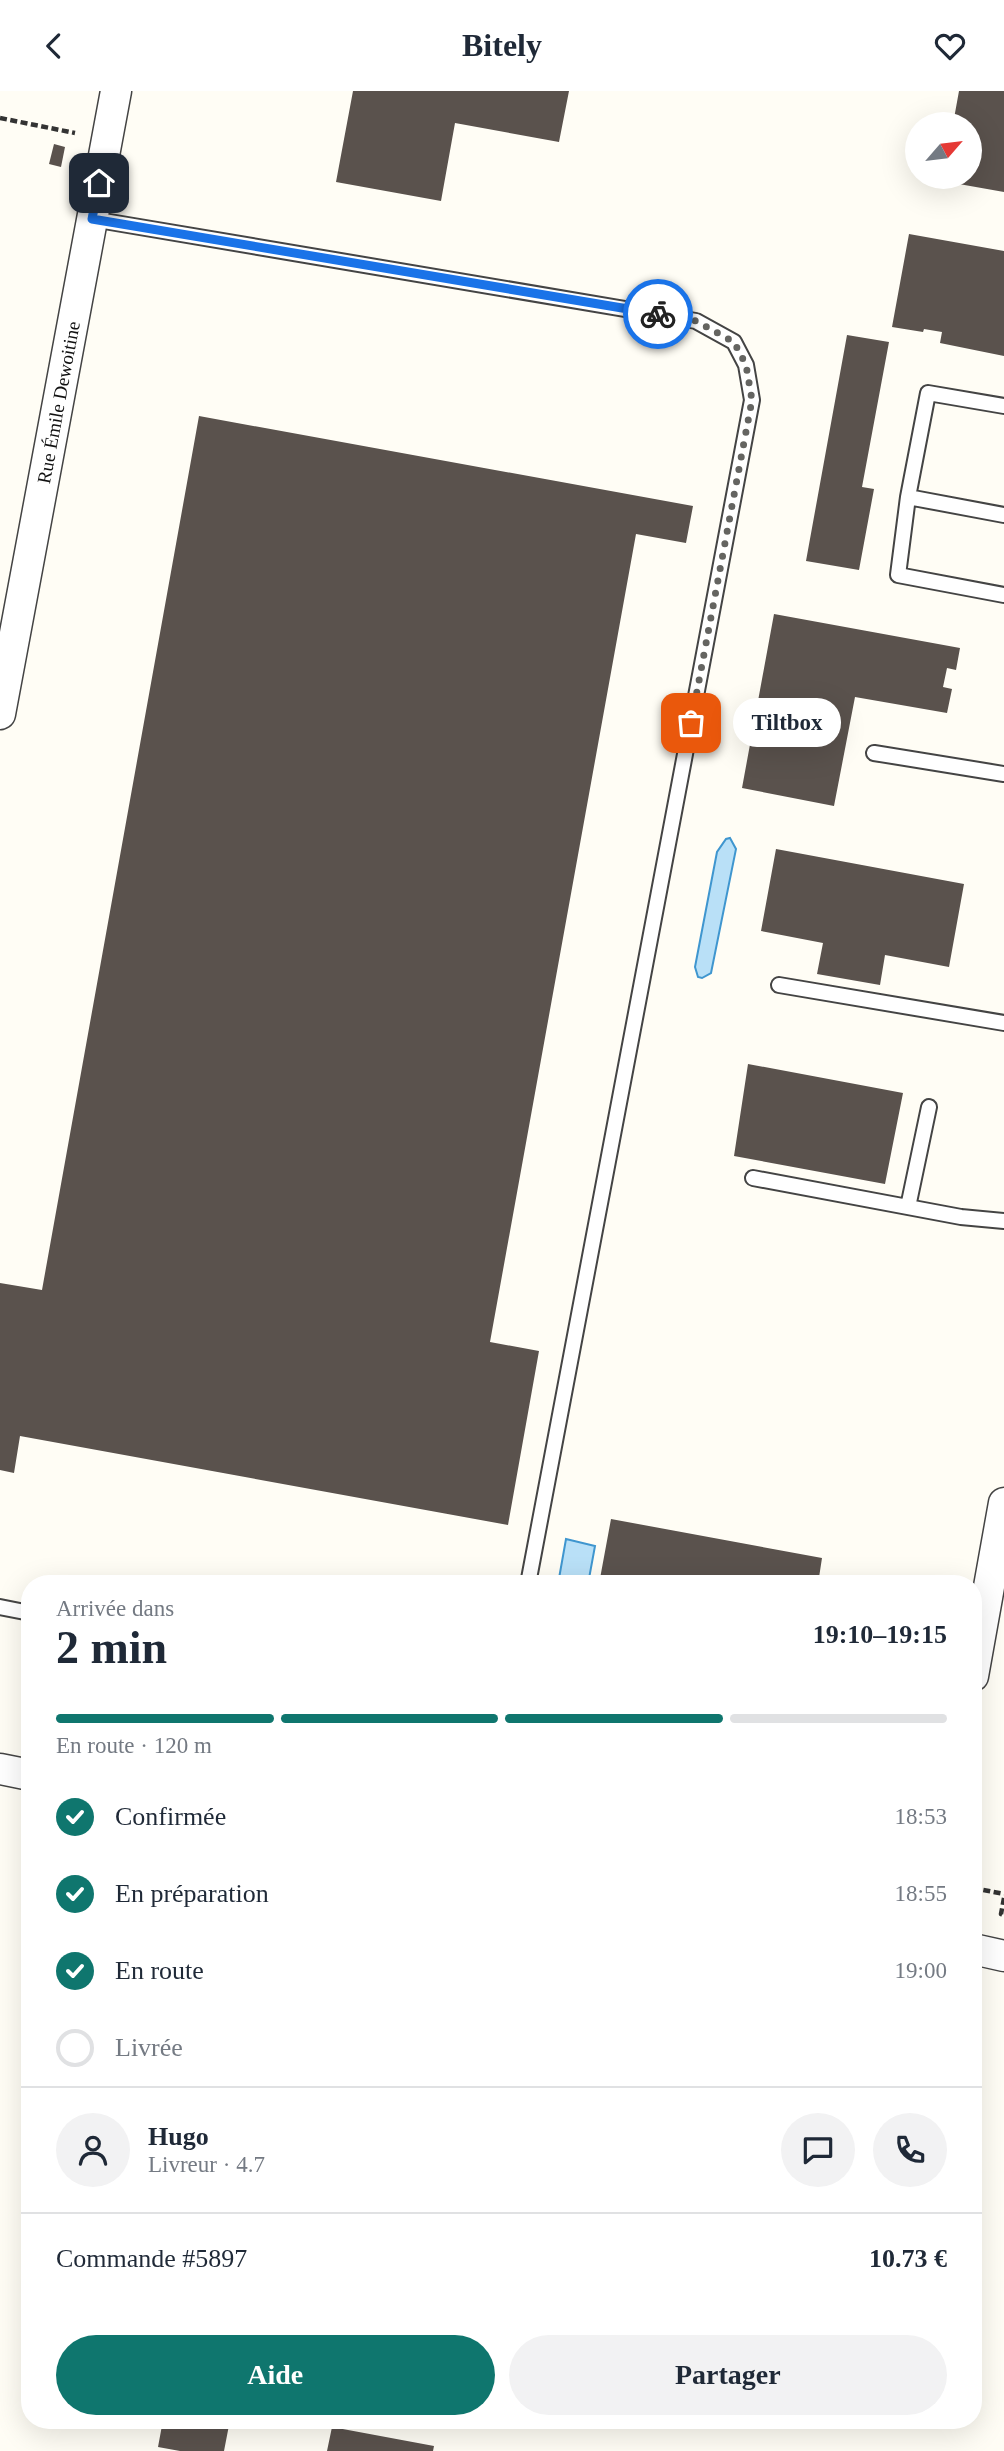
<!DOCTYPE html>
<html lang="fr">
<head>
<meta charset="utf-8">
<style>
  :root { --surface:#fff; --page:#f2f2f3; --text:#1f2937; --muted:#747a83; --line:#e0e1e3; --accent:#0f766e }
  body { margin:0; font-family:Georgia,serif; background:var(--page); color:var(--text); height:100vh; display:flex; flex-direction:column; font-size:26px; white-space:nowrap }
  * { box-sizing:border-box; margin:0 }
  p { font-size:23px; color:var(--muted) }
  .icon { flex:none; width:38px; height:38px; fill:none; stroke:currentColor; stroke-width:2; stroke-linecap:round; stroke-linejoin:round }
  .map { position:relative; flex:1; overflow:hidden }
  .details { position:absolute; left:21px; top:1484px; width:961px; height:854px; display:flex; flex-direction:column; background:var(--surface); border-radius:28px; box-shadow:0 7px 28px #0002 }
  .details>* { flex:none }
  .needle { width:46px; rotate:62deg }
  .fabs { position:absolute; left:905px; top:21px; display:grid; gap:14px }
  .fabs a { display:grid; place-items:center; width:77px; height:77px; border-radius:50%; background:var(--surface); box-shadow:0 7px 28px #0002; font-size:35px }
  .pin { position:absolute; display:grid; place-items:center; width:60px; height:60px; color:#fff; margin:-30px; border-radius:14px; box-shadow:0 4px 10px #0006 }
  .courier { position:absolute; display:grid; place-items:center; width:70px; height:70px; margin:-35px; border:5px solid #1a73e8; border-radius:50%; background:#fff; color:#222; box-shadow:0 2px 9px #0007 }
  .bubble { position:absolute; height:49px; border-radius:24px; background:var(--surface); box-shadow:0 7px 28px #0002; font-size:23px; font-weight:700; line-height:49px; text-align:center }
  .headline em { font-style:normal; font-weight:700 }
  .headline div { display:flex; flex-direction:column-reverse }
  .headline { display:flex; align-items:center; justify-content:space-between; height:119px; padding:0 35px }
  h1 { font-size:46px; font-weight:700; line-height:52px }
  .bar { display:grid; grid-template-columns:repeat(4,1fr); gap:10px 7px; align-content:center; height:84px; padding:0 35px }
  .bar i { height:9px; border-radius:5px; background:var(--line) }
  .bar .selected { background:var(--accent) }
  .bar p { grid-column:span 4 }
  .line { display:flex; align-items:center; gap:18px; padding:0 35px; border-top:2px solid var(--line) }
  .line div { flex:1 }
  .round { display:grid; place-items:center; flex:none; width:74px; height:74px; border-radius:37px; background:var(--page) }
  ol { padding:0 35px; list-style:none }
  li { display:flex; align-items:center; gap:21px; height:77px }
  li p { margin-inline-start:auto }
  li .icon { padding:7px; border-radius:50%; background:var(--accent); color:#fff; stroke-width:4 }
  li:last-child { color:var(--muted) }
  li i { width:38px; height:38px; border:4px solid var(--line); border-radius:50% }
  .action { display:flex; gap:14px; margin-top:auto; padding:14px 35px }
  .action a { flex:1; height:80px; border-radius:42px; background:var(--accent); color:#fff; font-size:28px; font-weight:700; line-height:80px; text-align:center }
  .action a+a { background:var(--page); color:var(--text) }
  header { display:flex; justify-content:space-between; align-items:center; height:91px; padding:0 35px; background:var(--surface); font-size:32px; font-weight:700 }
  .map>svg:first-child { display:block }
  .water { fill:#b9e0f7; stroke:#3f96cf; stroke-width:2 }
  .building { fill:#5a524d }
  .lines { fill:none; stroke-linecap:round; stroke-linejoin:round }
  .service-casing { stroke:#444; stroke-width:18 }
  .minor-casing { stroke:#444; stroke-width:33 }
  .path { stroke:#333; stroke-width:4.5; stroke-dasharray:7 3.5; stroke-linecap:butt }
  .service { stroke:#fff; stroke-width:14 }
  .minor { stroke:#fff; stroke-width:30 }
  .done { stroke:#646461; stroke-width:7; stroke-dasharray:0 12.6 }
  .route { stroke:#1a73e8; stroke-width:9 }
  .labels { text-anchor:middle; stroke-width:7; stroke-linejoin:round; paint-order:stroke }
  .street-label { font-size:19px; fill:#111; stroke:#fff }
</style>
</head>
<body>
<header><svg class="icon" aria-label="back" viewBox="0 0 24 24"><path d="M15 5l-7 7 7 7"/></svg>Bitely<svg class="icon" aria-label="heart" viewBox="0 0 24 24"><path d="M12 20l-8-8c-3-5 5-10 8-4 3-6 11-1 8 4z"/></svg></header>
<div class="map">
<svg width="1004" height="2360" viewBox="0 0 1004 2360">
  <rect width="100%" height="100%" fill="#fffdf5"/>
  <path class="water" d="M730,747L736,758L711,882L702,887L698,886L695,876L717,761L726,748Z
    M566,1448L595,1455L588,1493H558Z"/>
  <path class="building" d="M353,0H569L559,51L455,32L441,110L336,91Z
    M959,0H1004V101L942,90L943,86H970V33H953Z
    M54,53L65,56L61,76L49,73Z
    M909,143L1004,160V265L940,252L942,241L924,238L923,241L892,236Z
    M847,244L889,251L862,396L874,398L859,479L806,470Z
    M199,325L693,415L686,452L636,443L490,1251L539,1260L508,1434L20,1345L14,1382L0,1379V1192L42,1199Z
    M774,523L960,557L956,579L947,577L943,596L952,598L947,622L855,606L834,715L742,697Z
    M776,758L964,793L949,876L885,864L880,894L817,883L823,852L761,840Z
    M748,973L903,1002L885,1093L734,1065Z
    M611,1428L822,1467L818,1493H599Z
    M163,2329H230L224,2360H180L158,2356Z
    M405,2329H439L438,2336Z
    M332,2336L434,2355L433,2360H327Z"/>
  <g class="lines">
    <g class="service-casing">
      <path id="service" d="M92,128L696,230L734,251L746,274L752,309L528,1493
        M1004,315L928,302L908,406L1004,424
        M908,406L898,484L1004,504
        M874,662L1004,683
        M779,894L1004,932
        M753,1087L961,1126L1004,1130
        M908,1116L929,1016
        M0,1516L30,1522"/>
    </g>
    <g class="minor-casing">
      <g id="minor">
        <path id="s1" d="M0,623L116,0"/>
        <path d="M973,1585L1004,1412"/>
        <path d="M0,1678L30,1684"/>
        <path d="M973,1858L1004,1865"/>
      </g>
    </g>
    <path class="path" d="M0,27L75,42
      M973,1797L1004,1803
      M1004,1807L1001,1823L1004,1824"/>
    <use href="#service" class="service"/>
    <use href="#minor" class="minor"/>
  </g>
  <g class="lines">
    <path class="done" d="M658,223L696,230L734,251L746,274L752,309L691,632"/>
    <path class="route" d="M99,92L92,128L658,223"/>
  </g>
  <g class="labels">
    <g class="street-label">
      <text dy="7" stroke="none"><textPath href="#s1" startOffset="317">Rue Émile Dewoitine</textPath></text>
    </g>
  </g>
</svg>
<div class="fabs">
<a><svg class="needle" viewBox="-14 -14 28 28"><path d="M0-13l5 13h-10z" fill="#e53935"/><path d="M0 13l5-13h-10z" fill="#747a83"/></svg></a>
</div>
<div class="pin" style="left:691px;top:632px;background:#ea580c"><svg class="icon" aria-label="bag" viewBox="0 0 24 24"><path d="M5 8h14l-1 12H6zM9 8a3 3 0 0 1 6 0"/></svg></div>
<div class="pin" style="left:99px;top:92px;background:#1f2937"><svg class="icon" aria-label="home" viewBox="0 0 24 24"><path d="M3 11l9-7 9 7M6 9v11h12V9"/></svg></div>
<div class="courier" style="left:658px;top:223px"><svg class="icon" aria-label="bike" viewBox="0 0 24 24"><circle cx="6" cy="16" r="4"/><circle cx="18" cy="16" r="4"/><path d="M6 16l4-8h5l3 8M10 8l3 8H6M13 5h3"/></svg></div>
<div class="bubble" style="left:733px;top:607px;width:108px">Tiltbox</div>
<section class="details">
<div class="headline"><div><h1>2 min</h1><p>Arrivée dans</p></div><em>19:10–19:15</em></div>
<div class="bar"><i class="selected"></i><i class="selected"></i><i class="selected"></i><i></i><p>En route · 120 m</p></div>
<ol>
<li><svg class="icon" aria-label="check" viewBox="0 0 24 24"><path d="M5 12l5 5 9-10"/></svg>Confirmée<p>18:53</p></li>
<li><svg class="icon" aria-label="check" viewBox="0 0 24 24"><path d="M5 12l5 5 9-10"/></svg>En préparation<p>18:55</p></li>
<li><svg class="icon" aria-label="check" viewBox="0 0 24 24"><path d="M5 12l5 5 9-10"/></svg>En route<p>19:00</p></li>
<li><i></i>Livrée</li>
</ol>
<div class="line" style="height:126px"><a class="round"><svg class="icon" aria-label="person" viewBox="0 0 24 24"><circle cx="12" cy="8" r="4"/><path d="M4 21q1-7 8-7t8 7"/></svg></a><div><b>Hugo</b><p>Livreur · 4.7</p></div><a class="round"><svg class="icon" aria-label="chat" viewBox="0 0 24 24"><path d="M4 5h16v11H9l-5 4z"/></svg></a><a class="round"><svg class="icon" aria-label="phone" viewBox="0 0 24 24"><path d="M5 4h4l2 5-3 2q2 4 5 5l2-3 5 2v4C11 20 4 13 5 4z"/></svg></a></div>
<div class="line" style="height:91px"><div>Commande #5897</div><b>10.73 €</b></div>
<div class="action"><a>Aide</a><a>Partager</a></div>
</section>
</div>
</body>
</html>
